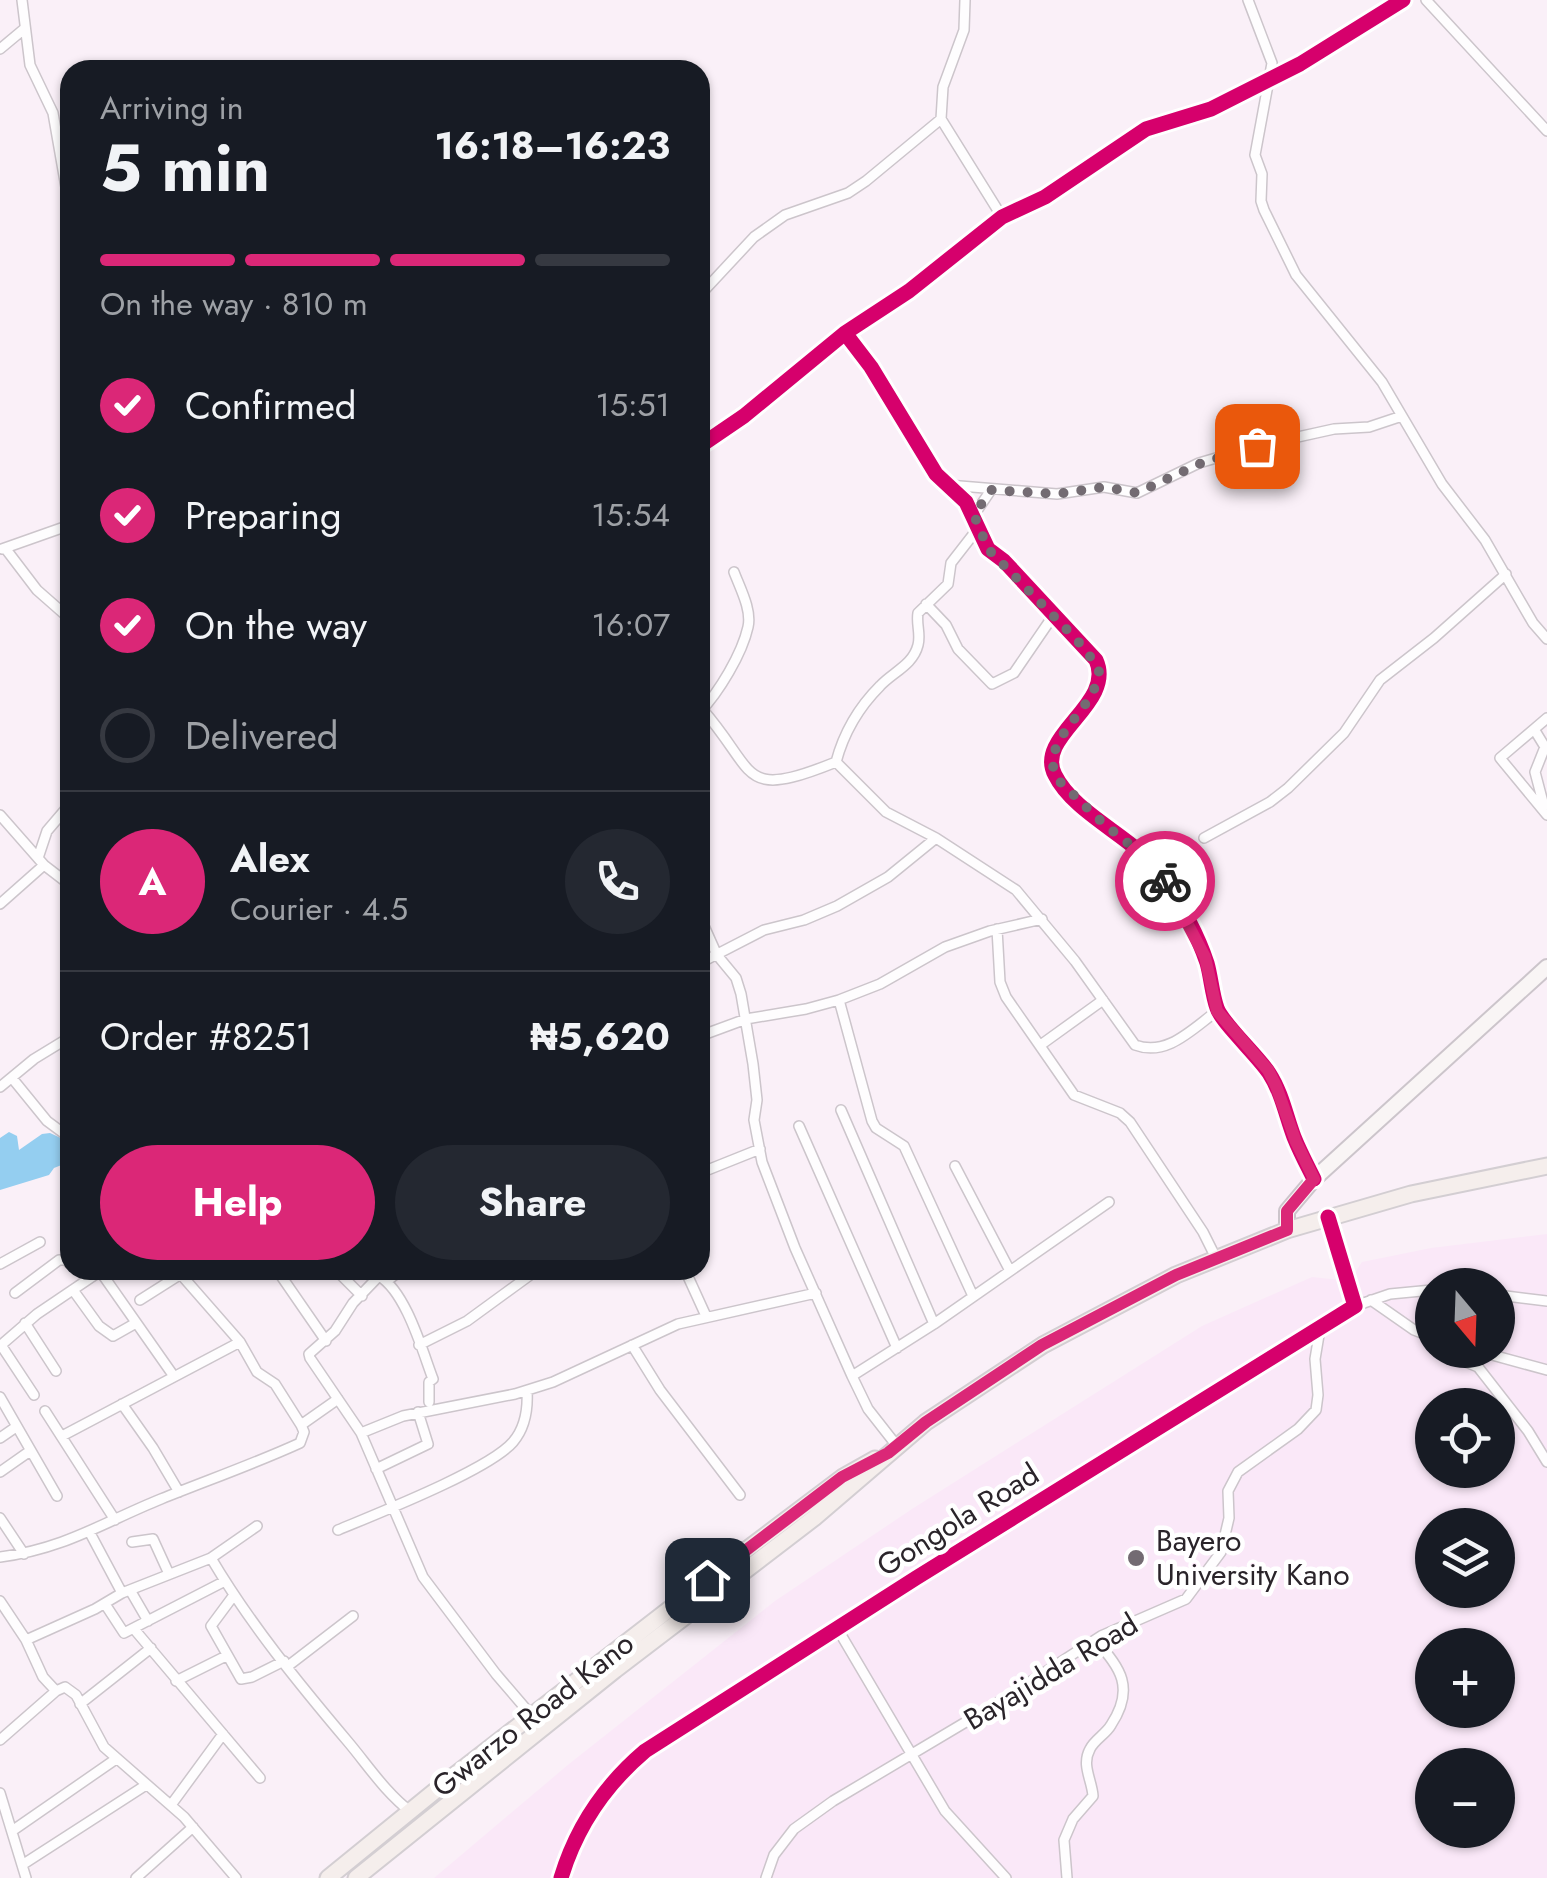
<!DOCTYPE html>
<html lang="en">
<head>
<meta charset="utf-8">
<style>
  :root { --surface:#171b24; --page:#242831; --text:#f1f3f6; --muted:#9ea1a6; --line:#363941; --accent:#db2777 }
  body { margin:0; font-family:Jost,sans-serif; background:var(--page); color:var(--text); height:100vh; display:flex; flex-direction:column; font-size:38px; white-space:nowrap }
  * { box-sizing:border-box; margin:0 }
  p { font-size:32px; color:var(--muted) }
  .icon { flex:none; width:55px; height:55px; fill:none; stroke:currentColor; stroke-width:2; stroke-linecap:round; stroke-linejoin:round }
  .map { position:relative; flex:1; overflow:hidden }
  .side { position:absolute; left:60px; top:60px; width:650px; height:1220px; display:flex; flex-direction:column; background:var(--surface); border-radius:30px; box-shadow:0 2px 8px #0004 }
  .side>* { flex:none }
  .needle { width:65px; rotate:161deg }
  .controls { position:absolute; left:1415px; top:1268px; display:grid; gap:20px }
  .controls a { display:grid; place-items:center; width:100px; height:100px; border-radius:50%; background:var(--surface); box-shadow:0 2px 8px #0004; font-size:50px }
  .pin { position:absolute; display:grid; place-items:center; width:85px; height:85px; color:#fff; margin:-42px; border-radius:20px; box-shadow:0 5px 15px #0006 }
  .courier { position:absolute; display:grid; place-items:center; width:100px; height:100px; margin:-50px; border:8px solid #db2777; border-radius:50%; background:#fff; color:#222; box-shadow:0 2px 12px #0007 }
  .summary em { font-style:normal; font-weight:700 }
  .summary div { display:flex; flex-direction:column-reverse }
  .summary { display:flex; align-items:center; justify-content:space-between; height:170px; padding:0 40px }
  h1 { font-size:65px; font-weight:700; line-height:75px }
  .bar { display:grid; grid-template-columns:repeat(4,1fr); gap:15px 10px; align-content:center; height:120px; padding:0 40px }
  .bar i { height:12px; border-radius:8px; background:var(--line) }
  .bar .current { background:var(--accent) }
  .bar p { grid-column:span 4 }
  .line { display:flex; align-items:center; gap:25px; padding:0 40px; border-top:2px solid var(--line) }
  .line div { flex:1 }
  .round { display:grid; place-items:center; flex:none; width:105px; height:105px; border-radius:52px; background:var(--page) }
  ol { padding:0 40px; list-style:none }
  li { display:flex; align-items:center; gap:30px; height:110px }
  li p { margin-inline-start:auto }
  li .icon { padding:10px; border-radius:50%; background:var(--accent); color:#fff; stroke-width:4 }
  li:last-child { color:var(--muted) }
  li i { width:55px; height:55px; border:5px solid var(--line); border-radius:50% }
  .primary-button { display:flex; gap:20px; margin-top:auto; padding:20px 40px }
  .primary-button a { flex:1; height:115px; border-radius:60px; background:var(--accent); color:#fff; font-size:40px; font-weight:700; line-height:115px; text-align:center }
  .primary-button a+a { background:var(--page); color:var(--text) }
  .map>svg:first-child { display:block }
  .built { fill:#fae8f8; fill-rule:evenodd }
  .water { fill:#94cef0 }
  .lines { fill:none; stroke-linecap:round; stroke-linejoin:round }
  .street-casing { stroke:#ccc5cb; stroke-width:12 }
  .secondary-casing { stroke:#ccc5cb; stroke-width:18 }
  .primary-casing { stroke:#d3ced2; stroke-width:19 }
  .street { stroke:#fefdfe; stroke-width:9 }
  .secondary { stroke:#f9f5f5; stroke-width:14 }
  .primary { stroke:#f5eeec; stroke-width:15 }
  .cycleway-casing { stroke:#fff; stroke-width:21 }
  .cycleway { stroke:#d6006c; stroke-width:15 }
  .done { stroke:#736b72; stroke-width:10; stroke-dasharray:0 18 }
  .route { stroke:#db2777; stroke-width:12 }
  .poi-dot { fill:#736b72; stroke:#fff; stroke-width:4 }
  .labels { text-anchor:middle; stroke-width:9; stroke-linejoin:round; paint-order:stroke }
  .street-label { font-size:30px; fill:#2a242a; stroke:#fff }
  .poi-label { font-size:30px; fill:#2a242a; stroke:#fff; text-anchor:start }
</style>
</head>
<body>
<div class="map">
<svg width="1547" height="1878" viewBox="0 0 1547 1878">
  <rect width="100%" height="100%" fill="#faf0f8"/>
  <path class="built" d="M1547,1234V1878H434L569,1764L775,1601L912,1509L1202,1326L1312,1277L1340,1280L1352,1277L1362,1262L1431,1248ZM1432,1285H1498V1350H1432ZM1432,1405H1498V1470H1432ZM1432,1525H1498V1590H1432ZM1432,1645H1498V1710H1432ZM1432,1765H1498V1830H1432Z"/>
  <path class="water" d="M9,1132L17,1136L19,1150L42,1134L50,1133L63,1139L65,1144L64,1164L54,1168L49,1175L0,1190V1138Z"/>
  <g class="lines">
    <g class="street-casing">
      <path id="street" d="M22,0L30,65L53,113L70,210
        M965,0L964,30L943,87L941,119L1002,217
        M1248,0L1272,63L1255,155L1262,174L1261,201L1264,210L1296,275L1382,382L1442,484L1485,540L1533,623L1547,639
        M1426,0L1547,131
        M0,49L24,29
        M700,295L754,237L785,215L848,193L866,181L941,119
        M845,333L871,367L936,474L966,502L988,549L1004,561L1096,660C1116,704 1034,736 1055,775C1074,814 1137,839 1161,874C1179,901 1197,933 1207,963C1211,977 1212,994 1217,1008C1222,1023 1258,1056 1269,1073C1282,1093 1286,1116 1294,1137C1300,1152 1307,1165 1314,1179
        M700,446L744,416L845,333L909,291L1002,217L1045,197L1146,129L1211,109L1300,64L1403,0
        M948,485L1057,494L1104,487L1137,493L1199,463L1257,446L1334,429L1369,427L1402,416
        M974,515L991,490
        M5,548L37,590L70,619
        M2,549L70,525
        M926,604L946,625L958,649L992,684L1014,673L1053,616
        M703,710C758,773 739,801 836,762
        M700,712C719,692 742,654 748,627C752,610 740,588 734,572
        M1547,718L1500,758L1547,815
        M1534,729L1545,747L1535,772L1544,806
        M836,762L886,812L936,838L1016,890L1075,961L1135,1045C1167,1057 1192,1029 1217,1011
        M836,762C844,732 858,708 880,686C893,672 913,665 918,645C921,634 916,624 918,613L948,584L951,563L979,527
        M0,815L44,865L70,885
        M1204,838L1270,802L1288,788L1344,733L1380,680L1434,638L1506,574
        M38,858L47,831L70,804
        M0,904L44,865
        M700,917L717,955L736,978L741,994L753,1064L757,1100L754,1120L762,1162L795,1248L852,1376L868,1409L897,1446
        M997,929L1000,982L1006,997L1074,1095L1120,1113L1130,1122L1203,1232L1216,1258
        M700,963L764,930L804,920L837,906L888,877L936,838
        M839,1000L872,1121L876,1128L904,1146L973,1296
        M700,1036L746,1019L806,1009L839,1000L880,984L945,947L990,931L1042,919
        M1042,1044L1103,1000
        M12,1078L47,1121L70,1138
        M0,1087L34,1059L70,1037
        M841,1110L934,1324
        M799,1126L897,1348
        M955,1166L1009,1269
        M700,1173L760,1149
        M0,1264L40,1242
        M177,1270L240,1342L257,1372L275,1384L301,1425
        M277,1270L326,1341
        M336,1270L362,1296
        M375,1270L379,1276L353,1303L335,1331L309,1354L310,1358L361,1433L423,1577L496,1674L532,1716
        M685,1270L706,1316
        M100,1271L173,1375
        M379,1276C406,1292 422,1350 433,1379L429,1382V1402
        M387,1281L401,1270
        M73,1290L99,1326L113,1336L136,1323
        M15,1293L59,1260H66L70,1264
        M1498,1295L1547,1301
        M140,1300L181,1274
        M1371,1300L1414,1330L1432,1337
        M1355,1306L1390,1294L1432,1290
        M25,1323L56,1371
        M1,1345L34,1395
        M419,1345L467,1321L537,1270
        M632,1345L660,1390L740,1495
        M0,1346L37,1314L102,1270
        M1437,1350L1478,1367L1528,1431L1547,1462
        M1474,1350L1547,1370
        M852,1376L934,1324L1109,1202
        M0,1397L57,1496
        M122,1404L153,1448L179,1492
        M45,1411L115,1520
        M361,1433L403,1416L515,1394L553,1382L678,1324L816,1293
        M62,1436L240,1342
        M0,1438L16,1427
        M376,1469L428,1444L418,1412
        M0,1472L30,1451
        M0,1518L24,1554
        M338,1530C376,1514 489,1470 513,1442C525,1428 528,1409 527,1391
        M90,1533L122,1593
        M132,1542L153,1539L169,1574
        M0,1557C64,1549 104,1522 161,1499C208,1480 254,1464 300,1443L304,1432L301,1425L338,1399
        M211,1558C250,1624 300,1685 349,1743C369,1767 386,1793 411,1812
        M130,1590L148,1621
        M234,1595L211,1626L241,1679L252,1677L284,1661
        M0,1601L26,1640L43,1677L56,1691L0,1740
        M105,1604L124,1633L225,1581
        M837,1628L945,1811L1006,1878
        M134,1629L260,1778
        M26,1640L95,1609L122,1593L211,1558L257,1526
        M288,1666L353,1616
        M176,1681L226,1656
        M56,1691L65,1687L76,1695L104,1747L184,1817L236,1878
        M80,1704L151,1648
        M0,1793L26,1878
        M171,1805L223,1734
        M12,1831L116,1759
        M22,1865L146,1785
        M136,1878L193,1827
        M561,1878C576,1828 605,1785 645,1751L916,1578L1355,1306L1328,1217
        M766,1878L774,1855L794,1829L833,1801L991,1707L1101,1636L1186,1599L1221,1552L1229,1518L1228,1491L1238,1472L1298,1429L1316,1410L1318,1395L1315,1359L1320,1329
        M1067,1878L1064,1840L1073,1819L1093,1796C1092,1780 1081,1765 1090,1749C1094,1740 1106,1734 1111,1725C1135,1689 1121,1667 1095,1640"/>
    </g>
    <g class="secondary-casing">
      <path id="secondary" d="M1287,1230V1211L1314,1179L1547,967"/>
    </g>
    <g class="primary-casing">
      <path id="primary" d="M328,1878L451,1778L729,1563L843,1477L875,1459
        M356,1878L615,1670L814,1518L926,1422L1043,1345L1176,1275L1287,1230L1411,1194L1547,1166"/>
    </g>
    <use href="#street" class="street"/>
    <use href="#secondary" class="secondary"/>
    <use href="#primary" class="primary"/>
    <g class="cycleway-casing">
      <path id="cycleway" d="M845,333L871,367L936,474L966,502L988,549L1004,561L1096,660C1116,704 1034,736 1055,775C1074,814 1137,839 1161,874C1179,901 1197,933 1207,963C1211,977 1212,994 1217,1008C1222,1023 1258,1056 1269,1073C1282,1093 1286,1116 1294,1137C1300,1152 1307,1165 1314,1179
        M700,446L744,416L845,333L909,291L1002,217L1045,197L1146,129L1211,109L1300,64L1403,0
        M561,1878C576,1828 605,1785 645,1751L916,1578L1355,1306L1328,1217"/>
    </g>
    <use href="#cycleway" class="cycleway"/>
  </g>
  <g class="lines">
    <path class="done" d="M1165,881L1150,861L1104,824L1056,778C1039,736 1099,710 1099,668L1077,640L988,549L974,515L991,490L1057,494L1104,487L1137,493L1199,464L1257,446"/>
    <path class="route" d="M707,1580L842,1477L888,1453L926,1422L1042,1345L1176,1275L1287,1230V1211L1314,1179L1296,1142L1276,1086L1268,1070L1217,1011L1205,957L1165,881"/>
  </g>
  <circle class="poi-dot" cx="1136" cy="1558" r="10"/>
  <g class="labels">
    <g class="street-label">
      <text transform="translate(958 1520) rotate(-32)" y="10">Gongola Road</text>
      <text transform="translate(1051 1672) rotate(-31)" y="10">Bayajidda Road</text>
      <text transform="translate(533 1715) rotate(-38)" y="10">Gwarzo Road Kano</text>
    </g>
    <g class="poi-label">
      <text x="1156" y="1551">Bayero<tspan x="1156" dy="34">University Kano</tspan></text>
    </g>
  </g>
</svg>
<div class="controls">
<a><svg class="needle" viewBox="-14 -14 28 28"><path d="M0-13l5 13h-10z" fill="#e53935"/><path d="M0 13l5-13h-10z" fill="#9ea1a6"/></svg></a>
<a><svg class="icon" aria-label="locate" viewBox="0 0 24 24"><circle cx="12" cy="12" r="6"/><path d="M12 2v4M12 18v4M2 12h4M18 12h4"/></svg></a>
<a><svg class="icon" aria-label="layers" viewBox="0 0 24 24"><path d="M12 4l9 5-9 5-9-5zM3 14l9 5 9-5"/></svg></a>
<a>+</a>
<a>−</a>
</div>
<div class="pin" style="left:1257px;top:446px;background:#ea580c"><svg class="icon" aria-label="bag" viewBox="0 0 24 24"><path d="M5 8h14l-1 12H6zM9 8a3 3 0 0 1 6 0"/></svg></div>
<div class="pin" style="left:707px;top:1580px;background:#1f2937"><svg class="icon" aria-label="home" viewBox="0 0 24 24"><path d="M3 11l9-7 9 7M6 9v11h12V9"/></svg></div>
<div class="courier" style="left:1165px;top:881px"><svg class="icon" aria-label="bike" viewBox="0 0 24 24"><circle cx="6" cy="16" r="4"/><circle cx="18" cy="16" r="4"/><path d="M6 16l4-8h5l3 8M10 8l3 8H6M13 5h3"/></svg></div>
<section class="side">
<div class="summary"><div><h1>5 min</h1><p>Arriving in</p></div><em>16:18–16:23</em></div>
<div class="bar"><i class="current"></i><i class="current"></i><i class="current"></i><i></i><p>On the way · 810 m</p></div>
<ol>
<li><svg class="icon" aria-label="check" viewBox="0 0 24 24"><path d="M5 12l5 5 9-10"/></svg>Confirmed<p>15:51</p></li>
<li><svg class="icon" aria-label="check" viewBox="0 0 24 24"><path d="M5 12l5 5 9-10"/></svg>Preparing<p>15:54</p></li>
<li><svg class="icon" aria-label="check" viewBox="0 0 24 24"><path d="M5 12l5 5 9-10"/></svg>On the way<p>16:07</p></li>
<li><i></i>Delivered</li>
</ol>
<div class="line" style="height:180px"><b class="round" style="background:var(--accent);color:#fff">A</b><div><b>Alex</b><p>Courier · 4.5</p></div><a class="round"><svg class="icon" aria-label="phone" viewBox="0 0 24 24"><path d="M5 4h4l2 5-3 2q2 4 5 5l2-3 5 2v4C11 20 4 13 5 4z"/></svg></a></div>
<div class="line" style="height:130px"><div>Order #8251</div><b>₦5,620</b></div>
<div class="primary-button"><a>Help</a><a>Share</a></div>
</section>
</div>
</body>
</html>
